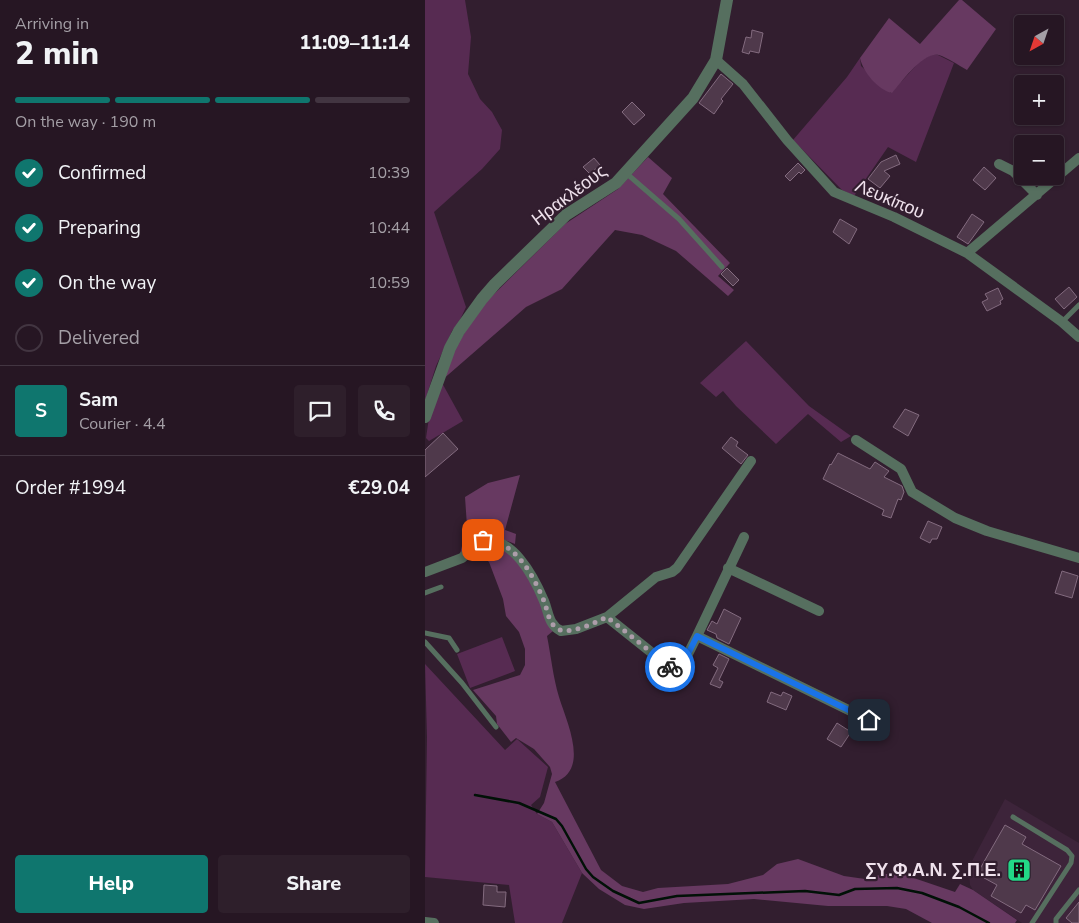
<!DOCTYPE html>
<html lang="en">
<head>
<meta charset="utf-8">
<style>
  :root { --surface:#261623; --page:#2e1f2b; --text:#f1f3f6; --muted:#a49fa6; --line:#423541; --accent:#0f766e }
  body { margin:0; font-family:"Nunito Sans",sans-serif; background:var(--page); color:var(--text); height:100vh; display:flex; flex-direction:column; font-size:19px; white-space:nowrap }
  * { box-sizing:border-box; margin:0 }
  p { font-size:16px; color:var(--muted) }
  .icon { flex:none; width:28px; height:28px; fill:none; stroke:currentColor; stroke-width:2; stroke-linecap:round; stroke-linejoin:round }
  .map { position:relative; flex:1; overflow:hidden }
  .panel { display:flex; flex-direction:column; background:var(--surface); width:425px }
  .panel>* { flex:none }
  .needle { width:32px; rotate:220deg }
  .buttons { position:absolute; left:589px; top:15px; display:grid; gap:10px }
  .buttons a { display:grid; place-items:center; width:50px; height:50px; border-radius:5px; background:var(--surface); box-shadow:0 1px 4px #0004,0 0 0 1px var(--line); font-size:25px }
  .pin { position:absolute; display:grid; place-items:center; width:42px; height:42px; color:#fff; margin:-21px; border-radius:10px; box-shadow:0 2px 8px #0006 }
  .courier { position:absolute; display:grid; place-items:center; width:50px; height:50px; margin:-25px; border:4px solid #1a73e8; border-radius:50%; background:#fff; color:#222; box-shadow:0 1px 6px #0007 }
  .overview em { font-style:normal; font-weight:800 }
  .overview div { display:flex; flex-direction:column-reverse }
  .overview { display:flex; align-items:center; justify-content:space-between; height:85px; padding:0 15px }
  h1 { font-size:32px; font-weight:800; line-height:38px }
  .bar { display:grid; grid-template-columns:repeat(4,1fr); gap:8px 5px; align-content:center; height:60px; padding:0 15px }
  .bar i { height:6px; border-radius:4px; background:var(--line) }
  .bar .on { background:var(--accent) }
  .bar p { grid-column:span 4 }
  .line { display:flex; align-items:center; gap:12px; padding:0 15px; border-top:1px solid var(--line) }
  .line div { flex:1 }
  .round { display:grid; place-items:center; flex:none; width:52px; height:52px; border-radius:5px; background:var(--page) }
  ol { padding:0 15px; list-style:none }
  li { display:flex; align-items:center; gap:15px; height:55px }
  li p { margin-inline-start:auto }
  li .icon { padding:5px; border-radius:50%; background:var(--accent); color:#fff; stroke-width:4 }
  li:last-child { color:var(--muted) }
  li i { width:28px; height:28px; border:2px solid var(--line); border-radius:50% }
  .action { display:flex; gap:10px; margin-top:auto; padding:10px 15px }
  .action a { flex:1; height:58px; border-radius:5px; background:var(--accent); color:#fff; font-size:20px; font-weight:800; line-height:58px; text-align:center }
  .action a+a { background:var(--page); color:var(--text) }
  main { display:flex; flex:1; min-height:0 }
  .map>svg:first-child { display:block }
  .built { fill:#3d243a }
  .green { fill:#572b52 }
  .forest { fill:#673961 }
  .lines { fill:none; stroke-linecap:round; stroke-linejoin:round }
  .stream { stroke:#011107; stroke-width:2.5 }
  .building { fill:#4f394b; stroke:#836b7f }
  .service { stroke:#566f5f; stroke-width:5 }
  .minor { stroke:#566f5f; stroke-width:10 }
  .tertiary { stroke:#566f5f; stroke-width:12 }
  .done { stroke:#ad9daa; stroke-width:5; stroke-dasharray:0 9 }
  .route { stroke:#1a73e8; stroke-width:6 }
  .labels { text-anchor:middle; stroke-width:4.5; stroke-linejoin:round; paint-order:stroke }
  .street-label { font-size:18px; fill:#efe1ec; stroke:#321e2f }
  .poi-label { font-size:18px; font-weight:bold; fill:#efe1ec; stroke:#321e2f; text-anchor:end }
</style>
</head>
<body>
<main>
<section class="panel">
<div class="overview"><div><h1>2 min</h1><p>Arriving in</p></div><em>11:09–11:14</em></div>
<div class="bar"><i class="on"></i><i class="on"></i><i class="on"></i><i></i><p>On the way · 190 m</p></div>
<ol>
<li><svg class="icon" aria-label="check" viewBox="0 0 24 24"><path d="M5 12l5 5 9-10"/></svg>Confirmed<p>10:39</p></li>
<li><svg class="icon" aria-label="check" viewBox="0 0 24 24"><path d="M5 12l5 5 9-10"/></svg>Preparing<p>10:44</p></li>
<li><svg class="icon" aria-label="check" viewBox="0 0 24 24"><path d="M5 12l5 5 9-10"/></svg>On the way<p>10:59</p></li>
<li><i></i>Delivered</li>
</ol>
<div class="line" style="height:90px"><b class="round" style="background:var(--accent);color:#fff">S</b><div><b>Sam</b><p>Courier · 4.4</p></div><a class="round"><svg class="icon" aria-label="chat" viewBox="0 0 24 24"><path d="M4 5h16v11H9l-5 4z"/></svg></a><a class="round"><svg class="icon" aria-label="phone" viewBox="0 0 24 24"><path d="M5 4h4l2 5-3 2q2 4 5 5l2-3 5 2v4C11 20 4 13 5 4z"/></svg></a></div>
<div class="line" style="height:65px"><div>Order #1994</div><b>€29.04</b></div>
<div class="action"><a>Help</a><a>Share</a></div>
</section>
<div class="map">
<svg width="654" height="923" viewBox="0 0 654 923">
  <rect width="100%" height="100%" fill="#321e2f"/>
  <path class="built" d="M580,799L654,843V923H597L548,890L545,885L544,873L547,861Z"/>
  <path class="green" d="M0,0H40L46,37L43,74L55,99L67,112L77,130L75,149L57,169L9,212L41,307L34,322L27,331L11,366L0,401Z
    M506,55H513L529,63L491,162L463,147L429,196L417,190L368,140L422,77L435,58L436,66L466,93L496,60Z
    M321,341L384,406L426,436L416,442L383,414L351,444L311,406L298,391L291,397L275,383Z
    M16,381L38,421L4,441L1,438L5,411Z
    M77,637L90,671L45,688L32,654Z
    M0,664L80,750L92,739L123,767L115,797L106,805L112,814L127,822L157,873L137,923H90L84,885L0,877L2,737Z"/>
  <path class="forest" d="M534,0H537L571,29L542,70C533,65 523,58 514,55C498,51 476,83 467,93C453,90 438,72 435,58L464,18L495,44Z
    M223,157L247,178L238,194L305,263L293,276L309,290L303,296L251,251L217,235L190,230L137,289L101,307L16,381L27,353L55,308L140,224L193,189Z
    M95,475L80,530L91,534L90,544C61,532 59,536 35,554L42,526L40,497L63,483Z
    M74,544L101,571L128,631L122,636C126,656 128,677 134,697C142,723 165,770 130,782L176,870L197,886L218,892L233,888L303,884L338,875L352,864L373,859L419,876L440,879L458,874H477L530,892L535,884L548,890L592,920L590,923H507L481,909L462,906H403L329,899L259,903L219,909L200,905L174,889L157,873L127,822L112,814L119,803L127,774L125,767L109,749L91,738L86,742L72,724L71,716L48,690L95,675L100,665V649L94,632L81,616L78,599L64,562L54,554L56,546Z"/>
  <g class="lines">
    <path class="stream" d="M50,795L94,803L131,819L137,826L161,869L168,877L188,891L214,903L252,896L380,891L414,895L430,889L472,888L497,893L534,907L564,923"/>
  </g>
  <path class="building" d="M327,30L338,33L334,53L325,51L324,54L317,52L321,37L326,38Z
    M296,74L308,84L296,99L298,101L289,114L274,103Z
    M207,102L220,115L209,125L197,112Z
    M471,155L475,164L459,171L465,176L455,188L443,179L456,162Z
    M169,158L175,165L165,174L158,167Z
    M373,163L380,170L376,174L374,172L365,181L360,176Z
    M559,167L571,178L560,190L548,180Z
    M547,214L559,222L543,244L532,237Z
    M415,219L432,229L424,244L408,232Z
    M302,268L314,280L308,286L296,274Z
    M644,287L652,297L639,309L630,299Z
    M573,288L578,299L575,301L576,304L562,311L557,302L563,299L560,294Z
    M480,409L494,415L483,436L468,427Z
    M18,433L33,449L0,477V450Z
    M306,437L313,442L311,446L323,455L316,464L297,448Z
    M413,453L445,469L450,462L464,471L459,477L477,486L479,492L476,500L473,499L466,518L457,515L459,510L398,479L405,464L406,465Z
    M503,521L517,527L512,539H507L505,543L495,538Z
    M637,571L653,576L647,598L630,593Z
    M299,609L316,618L304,644L292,638L291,634L282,630L287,621L292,624Z
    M294,654L304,659L294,680L298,682L295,688L285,684L293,668L288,665Z
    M346,692L356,696L358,692L367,696L361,710L342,702Z
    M412,723L426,732L416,747L402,739Z
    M580,825L601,837L597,844L636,866L610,910L601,905L596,913L566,896L572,885L552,874Z
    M59,885L72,886V892H81L80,907L58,905Z
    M654,902V923H647L641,918Z"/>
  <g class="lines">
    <path class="service" d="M201,173L254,219L297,267
      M637,322L654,305
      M0,593L16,587
      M0,633L24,638L32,650
      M0,642L37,683L71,727
      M588,817L642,850L647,856L646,863L607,923
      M631,923V919L654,890"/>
    <path class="minor" d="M291,60L318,84L362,140L409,192L469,217L542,253L637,322L654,337
      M574,164L588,171L612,195
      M542,253L654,158
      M431,440L476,469L487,492L530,518L562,531L654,558
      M303,568L394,611
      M0,572L37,558L55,541C87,534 109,577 119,601C124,613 123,624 136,631L151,629L182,617L241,664L252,669L257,666L272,636L444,720
      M182,617L231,577L247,572L252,568L326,461
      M272,636L319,537
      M0,922L9,923"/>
    <path class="tertiary" d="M0,417L25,348L34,331L57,299L70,284L141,215L191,183L268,98L291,60L302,0"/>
  </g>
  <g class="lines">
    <path class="done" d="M58,540C90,540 108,575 119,601C123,611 123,625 135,630C146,634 172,622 182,617L245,667"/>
    <path class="route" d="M245,667L252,669L257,666L272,636L444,720"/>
  </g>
  <defs>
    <g id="building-square" transform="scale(1.25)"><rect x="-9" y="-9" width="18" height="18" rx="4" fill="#22d887" stroke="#321e2f"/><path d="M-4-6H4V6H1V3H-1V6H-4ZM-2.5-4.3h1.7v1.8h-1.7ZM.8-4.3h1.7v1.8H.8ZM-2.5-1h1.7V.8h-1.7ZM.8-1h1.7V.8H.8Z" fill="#111"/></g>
  </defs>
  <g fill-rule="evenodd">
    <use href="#building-square" x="594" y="870"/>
  </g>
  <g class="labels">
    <g class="street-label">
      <text transform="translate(144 195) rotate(-37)" y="6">Ηρακλέους</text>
      <text transform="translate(465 199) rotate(23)" y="6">Λευκίπου</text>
    </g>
    <g class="poi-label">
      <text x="576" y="876">ΣΥ.Φ.Α.Ν. Σ.Π.Ε.</text>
    </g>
  </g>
</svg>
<div class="buttons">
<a><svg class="needle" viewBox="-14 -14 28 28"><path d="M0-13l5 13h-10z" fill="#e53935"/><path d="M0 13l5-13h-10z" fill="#a49fa6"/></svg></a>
<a>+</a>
<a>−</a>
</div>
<div class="pin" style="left:58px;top:540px;background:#ea580c"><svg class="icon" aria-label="bag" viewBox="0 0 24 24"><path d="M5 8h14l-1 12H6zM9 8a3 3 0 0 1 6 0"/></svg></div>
<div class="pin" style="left:444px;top:720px;background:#1f2937"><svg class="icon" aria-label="home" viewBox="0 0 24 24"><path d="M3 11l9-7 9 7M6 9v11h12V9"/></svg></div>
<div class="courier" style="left:245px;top:667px"><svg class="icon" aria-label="bike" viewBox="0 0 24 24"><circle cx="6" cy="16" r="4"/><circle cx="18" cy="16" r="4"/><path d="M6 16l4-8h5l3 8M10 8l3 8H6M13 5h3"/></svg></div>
</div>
</main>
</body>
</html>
